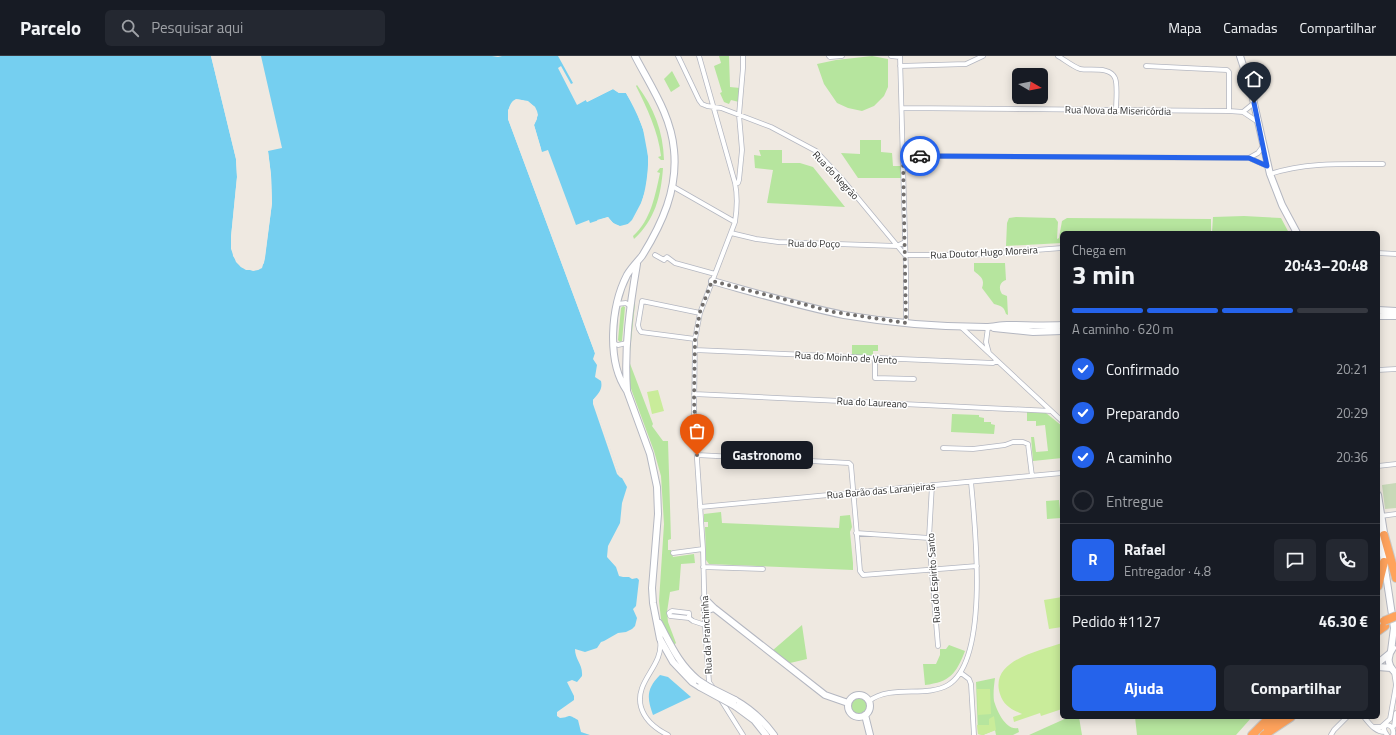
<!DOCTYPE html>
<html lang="pt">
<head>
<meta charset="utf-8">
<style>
  :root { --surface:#171b24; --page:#242831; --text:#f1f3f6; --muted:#9ea1a6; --line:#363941; --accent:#2563eb }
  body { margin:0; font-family:"Titillium Web",sans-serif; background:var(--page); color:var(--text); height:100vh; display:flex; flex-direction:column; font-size:15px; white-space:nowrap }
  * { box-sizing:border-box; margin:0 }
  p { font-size:13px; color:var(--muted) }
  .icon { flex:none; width:22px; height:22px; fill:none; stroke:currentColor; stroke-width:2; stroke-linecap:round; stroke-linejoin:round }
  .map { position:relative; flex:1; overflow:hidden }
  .drawer { position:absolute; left:1060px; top:175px; width:320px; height:488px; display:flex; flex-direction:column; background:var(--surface); border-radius:6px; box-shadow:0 2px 10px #0003 }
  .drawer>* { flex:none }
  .needle { width:26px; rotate:99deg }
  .tools { position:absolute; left:1012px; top:12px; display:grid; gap:8px }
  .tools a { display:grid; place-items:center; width:36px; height:36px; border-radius:6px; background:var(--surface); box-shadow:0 2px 10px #0003; font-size:20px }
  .pin { position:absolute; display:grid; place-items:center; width:34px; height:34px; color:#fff; margin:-41px -17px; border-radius:50% 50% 50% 0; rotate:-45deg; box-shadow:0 0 4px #0007 }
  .pin .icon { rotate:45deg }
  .courier { position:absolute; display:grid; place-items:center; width:40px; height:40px; margin:-20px; border:3px solid #2563eb; border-radius:50%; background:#fff; color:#222; box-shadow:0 1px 5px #0007 }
  .bubble { position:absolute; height:28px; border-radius:6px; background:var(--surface); box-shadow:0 2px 10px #0003; font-size:13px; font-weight:700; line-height:28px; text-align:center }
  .head em { font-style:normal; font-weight:700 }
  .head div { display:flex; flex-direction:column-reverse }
  .head { display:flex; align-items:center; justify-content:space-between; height:68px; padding:0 12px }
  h1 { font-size:26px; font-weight:700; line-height:30px }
  .bar { display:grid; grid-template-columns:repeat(4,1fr); gap:6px 4px; align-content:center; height:48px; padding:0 12px }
  .bar i { height:5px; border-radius:3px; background:var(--line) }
  .bar .current { background:var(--accent) }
  .bar p { grid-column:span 4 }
  .line { display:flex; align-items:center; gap:10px; padding:0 12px; border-top:1px solid var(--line) }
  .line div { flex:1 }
  .round { display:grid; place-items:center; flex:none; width:42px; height:42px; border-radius:6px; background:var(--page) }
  ol { padding:0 12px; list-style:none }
  li { display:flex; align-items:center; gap:12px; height:44px }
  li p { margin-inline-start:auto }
  li .icon { padding:4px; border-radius:50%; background:var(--accent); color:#fff; stroke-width:4 }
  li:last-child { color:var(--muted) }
  li i { width:22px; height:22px; border:2px solid var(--line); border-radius:50% }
  .cta { display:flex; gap:8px; margin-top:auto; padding:8px 12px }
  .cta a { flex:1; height:46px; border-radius:6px; background:var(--accent); color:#fff; font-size:16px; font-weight:700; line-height:46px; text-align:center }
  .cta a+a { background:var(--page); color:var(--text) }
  header { display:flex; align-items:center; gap:24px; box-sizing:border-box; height:56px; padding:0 20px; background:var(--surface); border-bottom:1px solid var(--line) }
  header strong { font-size:19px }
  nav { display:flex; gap:22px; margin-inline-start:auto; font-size:14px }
  .search { width:280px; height:36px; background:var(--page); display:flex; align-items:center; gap:10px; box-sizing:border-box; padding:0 14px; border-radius:6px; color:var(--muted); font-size:15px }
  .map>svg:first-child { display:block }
  .green { fill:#b6e59e }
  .cemetery { fill:#c8d9b8 }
  .pitch { fill:#c9ec9a }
  .water { fill:#75cff0 }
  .pier { fill:#efe9e1 }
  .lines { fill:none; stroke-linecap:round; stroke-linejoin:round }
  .street-casing { stroke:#b4b7c1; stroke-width:5.5 }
  .secondary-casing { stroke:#b4b7c1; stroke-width:8 }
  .highway-casing { stroke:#c9c9c9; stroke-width:10 }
  .street { stroke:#fff; stroke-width:4 }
  .secondary { stroke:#fff; stroke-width:6 }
  .highway { stroke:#ffa35c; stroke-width:8 }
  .secondary-bridge-casing { stroke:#b4b7c1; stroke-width:8; stroke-linecap:butt }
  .highway-bridge-casing { stroke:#c9c9c9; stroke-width:10; stroke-linecap:butt }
  .secondary-bridge { stroke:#fff; stroke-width:6 }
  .highway-bridge { stroke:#ffa35c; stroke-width:8 }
  .done { stroke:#726f6d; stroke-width:4; stroke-dasharray:0 7.2 }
  .route { stroke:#2563eb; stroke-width:5 }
  .labels { text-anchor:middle; stroke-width:3; stroke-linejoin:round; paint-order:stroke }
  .street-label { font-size:10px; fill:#2e2e2e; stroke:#fff }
</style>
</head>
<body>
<header>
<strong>Parcelo</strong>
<div class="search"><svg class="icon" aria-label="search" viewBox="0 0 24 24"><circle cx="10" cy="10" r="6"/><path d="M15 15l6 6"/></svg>Pesquisar aqui</div>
<nav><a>Mapa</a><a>Camadas</a><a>Compartilhar</a></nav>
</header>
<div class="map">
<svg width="1396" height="679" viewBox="0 0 1396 679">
  <rect width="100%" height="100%" fill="#efe9e1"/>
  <path class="green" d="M719,0H729L730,31L740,32L739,46L731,44L729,48L724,46L720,37L722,36L714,10L721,7Z
    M872,0L888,3V31L884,40L874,50L862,55L848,52L837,47L824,28L817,8L836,4Z
    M672,15L680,30L671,36L664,23Z
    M637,29C654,52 663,75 664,104H661L658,101L661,100C658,75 647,52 636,30Z
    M860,84H881V96L892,97L893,110H901V122H858L841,97L860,98Z
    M759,94H782V107H800L813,111L845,151L767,147L773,114L755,112L754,99L761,100Z
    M660,112H663C661,140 655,164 634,183L633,180C651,164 655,140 660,117L657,116Z
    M1244,160L1281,162L1289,177H1212L1213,161Z
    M1016,161L1055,162L1058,166L1057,183L1059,182L1062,165L1067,162L1211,163V177H1062V187L1006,190L1007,167L1009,162Z
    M974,207H1005L1006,224C1000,226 998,232 1002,238L1007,240L1008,259L1006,258C1004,251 1002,250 994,248L982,232C985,223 981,221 974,215Z
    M632,247L635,248L629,305L653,368L652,370L663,385H668L671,483L668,484V494H671L673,501L694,498L695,507L681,508L679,534L670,536L667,556L668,566L676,587L674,589L661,563L659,545L664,468L661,420L654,395L630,330L627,315Z
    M623,250L625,251L622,285L620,286L618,284L621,252Z
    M852,289H878V295H873V300L852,299Z
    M1027,356L1046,357L1062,370V402L1033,405L1031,381H1034L1036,396L1048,395L1045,369L1036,370V365H1027Z
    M952,358L979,359V361L984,362V366H991V368L995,369L994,378L951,376Z
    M1059,444L1061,462L1047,463L1046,445Z
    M721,456L722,467L839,472L840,460L850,459L852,471L850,476L853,507V514L709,508L706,504L705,471H708V466H704V458Z
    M802,569L807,603L790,607L773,594L780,588Z
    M949,589L965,595C956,618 950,626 925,629L923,608H936L940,599V593H946Z
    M995,622C994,629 993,638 994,645C997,655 1006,675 1018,672L1019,676L1013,679H996L995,674L983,679L978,678L976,626Z
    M851 650a8 8 0 1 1 16 0a8 8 0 1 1-16 0Z
    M1069,661H1079L1082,679H1029Z
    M1135,661H1252L1236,679H1137Z"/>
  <path class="cemetery" d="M1396,427V452L1385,453L1382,429Z"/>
  <path class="pitch" d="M658,334L664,355L652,358L647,336Z
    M1062,541V571L1049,573L1044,544Z
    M1062,587V653L1041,660L1040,657L1014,666L1013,661L1022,658C1012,654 1003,649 1000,638C989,604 1040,595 1062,587Z
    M977,633H990L991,658L978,659Z
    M994,660L996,674L983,679L978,678L977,669H989V663Z"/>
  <path class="water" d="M0,0H211L236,103L237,121L231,181L233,200L241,211L246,214H258L264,207L272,147L271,119L268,95L282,92L261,0H492L498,1L502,0H558L573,27L571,28L561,10L558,12L577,49L586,44L587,46L613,33L619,37H626C637,57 648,78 648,101C649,117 643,167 623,170C616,171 612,166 608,161L590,167L589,164L576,169L548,94L542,96L534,69L537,63L535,51C518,39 508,40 508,63L595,297L593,303L597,309L595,321L601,325C603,334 598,338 593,344L620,421L622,422L627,431L622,447L620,467L608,490L607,501L616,511L619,520L623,521H629L632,523L637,522L639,524L636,550L633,553L637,562L635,570L632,573L626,576L618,577L604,585L601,586L597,592L585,596L575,593C575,604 583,608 582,620L577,626L572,624L567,626L574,640V644L557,656V660L560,662C572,661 566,657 578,664L581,676L590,679H0Z
    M660,619L668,621L691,641L653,659C647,642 646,633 660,619Z"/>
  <path class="pier" d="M211,0H214L238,103L239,121L233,192L238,205L243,210L253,213H257L260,210L263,202L270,147L269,119L267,95H268L271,119L272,147L265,202L262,212L258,214L253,215L241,211L236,206L231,193V181L237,121L236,103Z
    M612,31L620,35H628L643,67L650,95V118L643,148L633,165L629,169L622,172L614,170L607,163L598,166L597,164L608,161L613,167L620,170L628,168L632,164L641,147L646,133L648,115V100L643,73L635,52L626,37H619L613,33L587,46L586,44Z
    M516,43L528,45L535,51L537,55L538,59L534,69L541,93H539L532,70L536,59L531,49L520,45L514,47L510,54V62L597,296L596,300L508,63V54L513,45Z
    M599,339L600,340L595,345V348L619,417L625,423L620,421L617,418L593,348V344Z"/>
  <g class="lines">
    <g class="street-casing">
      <path id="street" d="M678,0L699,44L702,48L707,50L721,52L771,71L816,95L842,123L905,199
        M699,0L735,127C738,141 737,153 735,166L700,257L695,283L694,358L703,493L705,569L709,626L714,633
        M829,0L830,1L842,0
        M891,0L900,1
        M900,0L906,216V267
        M1058,0C1065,4 1072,10 1080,13C1090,15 1110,10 1115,22C1118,29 1116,46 1116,54
        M900,10L966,8L983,0
        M1146,10L1227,14L1229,16V55
        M902,52L1229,55L1243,56L1258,66
        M1243,56L1254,47
        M903,100L1249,102L1267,110
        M1249,102L1258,97L1263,90
        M1270,118C1306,106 1345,108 1383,108
        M735,127H738L739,124L742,94L739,59L743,12V0
        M672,130L735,166
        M731,177L756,183L778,186L897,190L905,186
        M1378,197L1396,198
        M655,199L664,204L667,201L675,207L715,218
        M905,199H971L1062,192
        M617,248L626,247L630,250
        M960,270L1062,365
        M988,271L986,286L989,297
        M695,283L641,276L639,273L638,269L642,245L700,257
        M613,287L618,289L627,287
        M695,294L993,307L997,305
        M875,303V322L914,323
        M1378,314L1396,313
        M694,338L1051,355
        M943,392L973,393L1005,389L1013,386H1023L1028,388L1032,420
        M697,399L849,407L851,409L860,515L863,519L977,510
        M1378,410L1396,408
        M932,429L929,482L938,590
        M700,451L1062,417
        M1381,460L1396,458
        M856,477L929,482
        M673,497L703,493
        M703,511L763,513
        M689,562V557L672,555L669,557L670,560L689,562L693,565L705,569
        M660,585C664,610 634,625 641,651C645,665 656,673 668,679
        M961,617L969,623L971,628L974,679
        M721,644L743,679
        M869,645C891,628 926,642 948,629C990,604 975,470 971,426
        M1364,661C1370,668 1375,676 1385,676
        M1394,670L1396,657
        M1373,671H1381L1390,663L1396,629L1394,616
        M1331,679L1334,674L1347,661
        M1387,679C1377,666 1396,666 1393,679"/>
    </g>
    <g class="secondary-casing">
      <path id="secondary" d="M635,0C651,31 671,59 674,94C678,133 662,168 642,200C637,206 631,212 627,219C611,250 606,305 627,335L650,398L657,431L658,458L652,532L653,547L660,583L673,606L692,626L700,631
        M1240,0L1251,34L1270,118L1282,149L1297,177
        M712,225C756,237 800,250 844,259C891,267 939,271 986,271C993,271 1000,269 1007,269C1026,269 1044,270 1062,269
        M1378,254L1396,255
        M1378,260H1396
        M994,272L1033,276L1062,275
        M627,334C624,292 630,249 637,208
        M1378,439L1385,483
        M1378,466L1394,572L1391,595
        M704,542L714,552L825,639L848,647
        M705,555L714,552
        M659,567C671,589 678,607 698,624
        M1393,592C1386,601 1388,611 1396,617
        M1378,607L1389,598
        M1378,611L1391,612
        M848 650a11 11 0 1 1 22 0a11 11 0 1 1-22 0Z
        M735,644C751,653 763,664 774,679
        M735,650L754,664L766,679
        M865,659L870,679"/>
    </g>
    <g class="highway-casing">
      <path id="highway" d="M1384,479L1396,522
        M1378,530L1384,506
        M1378,575L1385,570
        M1268,673L1279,661
        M1252,679L1270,661
        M1264,679L1291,661"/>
    </g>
    <use href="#street" class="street"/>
    <use href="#secondary" class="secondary"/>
    <use href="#highway" class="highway"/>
    <g class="secondary-bridge-casing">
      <path id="secondary-bridge" d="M698,624L709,631L735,644
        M700,631L735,650"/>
    </g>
    <g class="highway-bridge-casing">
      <path id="highway-bridge" d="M1384,565L1396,560"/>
    </g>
    <use href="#secondary-bridge" class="secondary-bridge"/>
    <use href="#highway-bridge" class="highway-bridge"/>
  </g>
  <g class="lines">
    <path class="done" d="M697,399L694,345L695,283L700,256L712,225L834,256L906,267L903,100H920"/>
    <path class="route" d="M920,100L1249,102L1267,110L1254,47"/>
  </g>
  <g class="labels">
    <g class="street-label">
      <text transform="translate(1118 54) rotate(1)" y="4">Rua Nova da Misericórdia</text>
      <text transform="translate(836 119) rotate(47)" y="4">Rua do Negrão</text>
      <text transform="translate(814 187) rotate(1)" y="4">Rua do Poço</text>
      <text transform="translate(984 196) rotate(-3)" y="4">Rua Doutor Hugo Moreira</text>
      <text transform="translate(846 301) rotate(3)" y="4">Rua do Moinho de Vento</text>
      <text transform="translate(872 346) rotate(3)" y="4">Rua do Laureano</text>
      <text transform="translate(881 434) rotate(-5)" y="4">Rua Barão das Laranjeiras</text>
      <text transform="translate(933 522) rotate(-94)" y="4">Rua do Espirito Santo</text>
      <text transform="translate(706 579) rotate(-93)" y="4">Rua da Pranchinha</text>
    </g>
  </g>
</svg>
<div class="tools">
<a><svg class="needle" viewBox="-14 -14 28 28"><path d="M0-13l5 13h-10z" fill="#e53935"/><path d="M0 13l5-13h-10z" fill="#9ea1a6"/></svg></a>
</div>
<div class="pin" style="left:697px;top:399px;background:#ea580c"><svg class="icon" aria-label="bag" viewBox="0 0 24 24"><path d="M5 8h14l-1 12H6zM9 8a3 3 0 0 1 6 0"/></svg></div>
<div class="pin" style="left:1254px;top:47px;background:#1f2937"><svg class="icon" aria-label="home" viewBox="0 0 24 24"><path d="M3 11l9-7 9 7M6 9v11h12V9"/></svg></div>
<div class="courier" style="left:920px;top:100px"><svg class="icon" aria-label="car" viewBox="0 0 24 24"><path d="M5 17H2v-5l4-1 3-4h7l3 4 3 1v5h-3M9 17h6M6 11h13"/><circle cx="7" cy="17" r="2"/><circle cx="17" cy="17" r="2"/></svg></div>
<div class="bubble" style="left:721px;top:385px;width:92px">Gastronomo</div>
<section class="drawer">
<div class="head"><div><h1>3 min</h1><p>Chega em</p></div><em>20:43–20:48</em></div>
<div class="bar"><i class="current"></i><i class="current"></i><i class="current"></i><i></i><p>A caminho · 620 m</p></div>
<ol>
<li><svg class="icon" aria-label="check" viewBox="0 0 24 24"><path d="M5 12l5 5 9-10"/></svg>Confirmado<p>20:21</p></li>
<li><svg class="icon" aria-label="check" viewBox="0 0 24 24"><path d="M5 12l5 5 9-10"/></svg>Preparando<p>20:29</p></li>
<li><svg class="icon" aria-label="check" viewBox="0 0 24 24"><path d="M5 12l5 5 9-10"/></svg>A caminho<p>20:36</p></li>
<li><i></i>Entregue</li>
</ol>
<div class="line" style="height:72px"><b class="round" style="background:var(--accent);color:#fff">R</b><div><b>Rafael</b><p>Entregador · 4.8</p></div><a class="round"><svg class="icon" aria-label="chat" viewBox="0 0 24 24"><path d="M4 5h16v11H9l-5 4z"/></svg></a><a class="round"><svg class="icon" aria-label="phone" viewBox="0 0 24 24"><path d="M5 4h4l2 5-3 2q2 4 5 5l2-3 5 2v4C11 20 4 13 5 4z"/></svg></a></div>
<div class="line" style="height:52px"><div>Pedido #1127</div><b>46.30 €</b></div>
<div class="cta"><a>Ajuda</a><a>Compartilhar</a></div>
</section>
</div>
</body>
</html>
